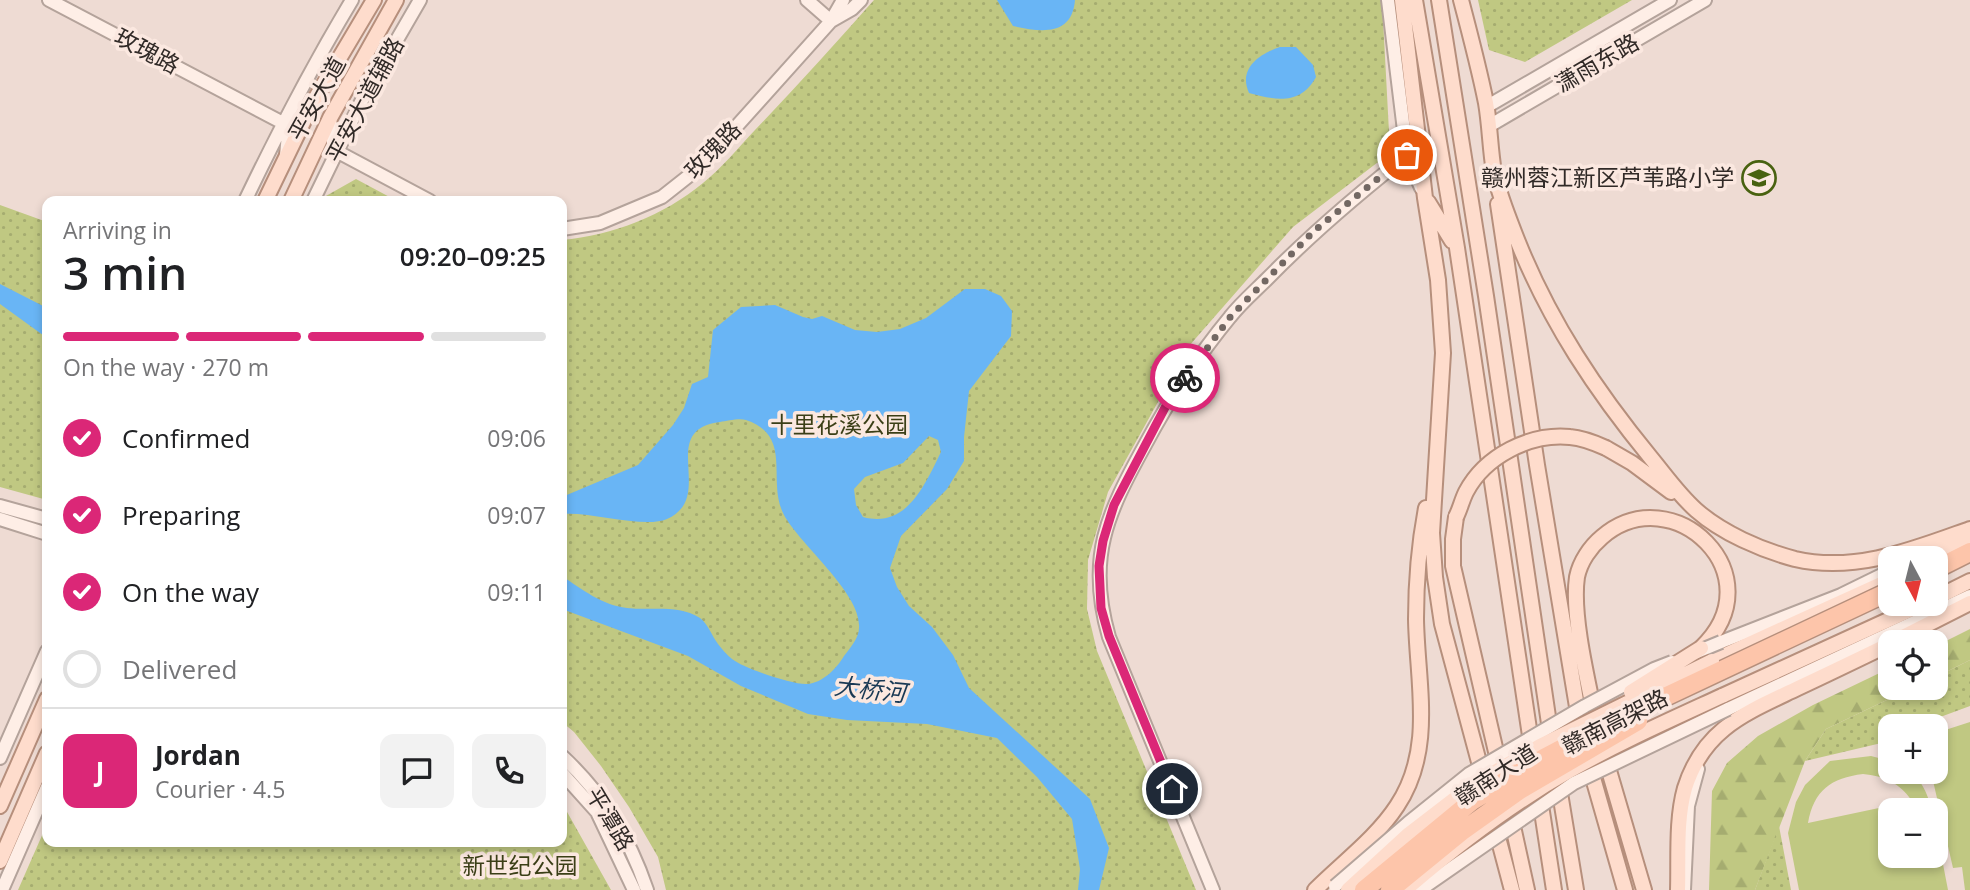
<!DOCTYPE html>
<html lang="en">
<head>
<meta charset="utf-8">
<style>
  :root { --surface:#fff; --page:#f2f2f2; --text:#202124; --muted:#757577; --line:#e0e0e0; --accent:#db2777 }
  body { margin:0; font-family:"Open Sans","Noto Sans SC",sans-serif; background:var(--page); color:var(--text); height:100vh; display:flex; flex-direction:column; font-size:26px; white-space:nowrap }
  * { box-sizing:border-box; margin:0 }
  p { font-size:23px; color:var(--muted) }
  .icon { flex:none; width:38px; height:38px; fill:none; stroke:currentColor; stroke-width:2; stroke-linecap:round; stroke-linejoin:round }
  .map { position:relative; flex:1; overflow:hidden }
  .sheet { position:absolute; left:42px; top:196px; width:525px; height:651px; display:flex; flex-direction:column; background:var(--surface); border-radius:14px; box-shadow:0 4px 10px #0003 }
  .sheet>* { flex:none }
  .needle { width:46px; rotate:173deg }
  .tools { position:absolute; left:1878px; top:546px; display:grid; gap:14px }
  .tools a { display:grid; place-items:center; width:70px; height:70px; border-radius:14px; background:var(--surface); box-shadow:0 4px 10px #0003; font-size:35px }
  .pin { position:absolute; display:grid; place-items:center; width:60px; height:60px; color:#fff; margin:-30px; border:4px solid #fff; border-radius:50%; box-shadow:0 2px 7px #0007 }
  .courier { position:absolute; display:grid; place-items:center; width:70px; height:70px; margin:-35px; border:5px solid #db2777; border-radius:50%; background:#fff; color:#222; box-shadow:0 2px 9px #0007 }
  .overview em { font-style:normal; font-weight:600 }
  .overview div { display:flex; flex-direction:column-reverse }
  .overview { display:flex; align-items:center; justify-content:space-between; height:119px; padding:0 21px }
  h1 { font-size:46px; font-weight:600; line-height:52px }
  .bar { display:grid; grid-template-columns:repeat(4,1fr); gap:10px 7px; align-content:center; height:84px; padding:0 21px }
  .bar i { height:9px; border-radius:5px; background:var(--line) }
  .bar .selected { background:var(--accent) }
  .bar p { grid-column:span 4 }
  .line { display:flex; align-items:center; gap:18px; padding:0 21px; border-top:2px solid var(--line) }
  .line div { flex:1 }
  .round { display:grid; place-items:center; flex:none; width:74px; height:74px; border-radius:14px; background:var(--page) }
  ol { padding:0 21px; list-style:none }
  li { display:flex; align-items:center; gap:21px; height:77px }
  li p { margin-inline-start:auto }
  li .icon { padding:7px; border-radius:50%; background:var(--accent); color:#fff; stroke-width:4 }
  li:last-child { color:var(--muted) }
  li i { width:38px; height:38px; border:4px solid var(--line); border-radius:50% }
  .map>svg:first-child { display:block }
  .grass { fill:#c0c882; fill-rule:evenodd }
  .forest { fill:url(#forest-firs) }
  .park { fill:url(#park-dots) }
  .water { fill:#69b5f5; fill-rule:evenodd }
  .lines { fill:none; stroke-linecap:round; stroke-linejoin:round }
  .secondary-casing { stroke:#b4a39b; stroke-width:16 }
  .primary-casing { stroke:#b68f7c; stroke-width:18 }
  .highway-casing { stroke:#b68f7c; stroke-width:21 }
  .secondary { stroke:#feeee6; stroke-width:12 }
  .primary { stroke:#fedccc; stroke-width:14 }
  .highway { stroke:#fdc5aa; stroke-width:18 }
  .secondary-bridge-casing { stroke:#b4a39b; stroke-width:16; stroke-linecap:butt }
  .primary-bridge-casing { stroke:#b68f7c; stroke-width:18; stroke-linecap:butt }
  .highway-bridge-casing { stroke:#b68f7c; stroke-width:21; stroke-linecap:butt }
  .secondary-bridge { stroke:#feeee6; stroke-width:12 }
  .primary-bridge { stroke:#fedccc; stroke-width:14 }
  .highway-bridge { stroke:#fdc5aa; stroke-width:18 }
  .done { stroke:#736863; stroke-width:7; stroke-dasharray:0 12.6 }
  .route { stroke:#db2777; stroke-width:9 }
  .labels { text-anchor:middle; stroke-width:7; stroke-linejoin:round; paint-order:stroke }
  .street-label { font-size:23px; fill:#312a27; stroke:#fbe8e0 }
  .poi-label { font-size:23px; fill:#312a27; stroke:#fbe8e0; text-anchor:end }
  .park-label { font-size:23px; fill:#3b3f17; stroke:#fbe8e0 }
  .water-label { font-size:24px; font-style:italic; fill:#193954; stroke:#fbe8e0 }
</style>
</head>
<body>
<div class="map">
<svg width="1970" height="890" viewBox="0 0 1970 890">
  <defs>
    <pattern id="forest-firs" width="22" height="20" patternUnits="userSpaceOnUse" patternTransform="scale(1.75)"><rect width="22" height="20" fill="#c0c882"/><path d="M5 1l3.5 6h-7zM16 11l3.5 6h-7z" fill="#a5ac70"/></pattern>
    <pattern id="park-dots" width="8" height="8" patternUnits="userSpaceOnUse" patternTransform="scale(1.75)"><rect width="8" height="8" fill="#c0c882"/><path d="M2 2h.1M6 6h.1" fill="none" stroke="#a5ac70" stroke-width="1.8" stroke-linecap="round"/></pattern>
  </defs>
  <rect width="100%" height="100%" fill="#eedbd3"/>
  <path class="grass" d="M1970,722V890H1965L1962,867L1953,868L1931,772H1936V733Z
    M1871,756L1890,761V772C1895,772 1903,770 1908,772C1921,776 1929,798 1932,810H1890V856H1936V828L1948,890H1799L1788,833L1796,802L1805,785L1830,761ZM1863,774C1884,776 1900,783 1912,801L1808,823C1814,790 1831,778 1863,774Z"/>
  <path class="forest" d="M1970,629V660L1936,677V646Z
    M1890,668V688H1912L1826,729L1805,761L1755,890H1709L1712,791L1727,763L1758,736L1813,705Z"/>
  <path class="park" d="M874,0H1382L1389,132L1386,156L1293,227L1189,346L1108,492L1088,560L1087,609L1097,651L1196,890H666L658,857L629,807L601,766L574,732L562,722V240C613,235 663,216 703,183C722,168 739,147 755,130C796,87 835,44 874,0Z
    M1478,0H1632L1525,62L1489,50Z
    M356,179L397,201H317Z
    M0,205L47,222V500L0,487Z
    M1970,660V706L1916,726H1890V741L1805,761L1826,729L1912,688H1936V677Z
    M562,803L611,890H18L47,824V842H562Z
    M1779,826L1791,890H1755Z"/>
  <path class="water" d="M997,0H1075C1072,37 1040,32 1013,26Z
    M1280,47H1296L1313,65L1316,77C1300,106 1275,100 1249,93C1238,69 1259,54 1280,47Z
    M0,284L47,308V338L0,304Z
    M965,289H985L1001,296L1012,311L1011,336L969,391L964,437V461L947,489L901,536L890,568L897,587L909,606L932,627L953,655L969,688L1090,799L1109,848L1099,890H1078L1080,869L1072,819L1037,777L997,738L927,724L847,720L808,714L741,686L688,656L562,609V576C583,590 602,605 627,608C652,611 678,604 700,618C708,624 712,636 718,644C722,649 727,655 732,659C743,668 793,685 807,684C823,683 837,668 844,656C850,648 859,638 859,628C862,594 801,546 784,515C766,481 794,436 746,420C739,418 727,421 720,422C656,430 717,497 667,519C644,529 590,511 562,514V497L638,465L673,425L684,408L692,384L708,377L713,330L741,307L775,305L803,317L812,319L822,316L855,330L877,332L900,329L926,318ZM929,436L938,440L941,452C925,484 907,529 863,517L856,505L854,489L865,477L903,463Z"/>
  <g class="lines">
    <g class="secondary-casing">
      <path id="secondary" d="M49,0L283,123L288,135L286,155
        M807,0L831,21
        M1388,0L1407,155L1421,188
        M831,21L852,9L861,0
        M1486,107L1670,0
        M330,119L333,143L338,152L430,201
        M1489,126L1705,0
        M245,201C278,132 313,65 352,0
        M313,201L361,102L420,0
        M562,229L600,223L662,197L700,167L831,21L843,0
        M0,506L47,519
        M0,519L47,534
        M1917,558L1954,540
        M1721,642L1841,595L1890,571
        M1728,709L1970,596
        M562,756C603,794 629,837 647,890
        M0,758L47,651
        M562,773L597,812L634,890
        M2,890L47,787
        M1213,890L1109,637C1086,558 1107,514 1145,445C1169,400 1197,357 1230,317C1241,303 1255,291 1267,279C1315,230 1365,188 1419,146
        M1684,890L1688,806L1698,769"/>
    </g>
    <g class="primary-casing">
      <path id="primary" d="M1402,0L1425,198L1438,280L1443,353L1432,533L1435,577L1442,624L1483,777
        M1415,0L1457,248L1532,749
        M1439,0L1486,296L1551,737
        M1461,0C1470,34 1479,68 1486,103C1490,126 1490,149 1494,172C1499,195 1509,219 1518,242C1550,322 1596,391 1651,458C1665,475 1679,495 1696,510C1722,533 1761,550 1795,559C1856,573 1914,549 1970,529
        M265,201L311,106L374,0
        M291,201L330,118L396,0
        M1428,202L1452,241
        M1498,204L1537,465L1582,737
        M1606,448L1632,463L1671,492
        M1456,517L1453,539V566L1500,769
        M1934,558L1970,540
        M1936,598L1970,581
        M1893,642L1970,603
        M1712,661L1890,580
        M1722,696L1923,604
        M1598,731C1590,690 1571,617 1577,577C1580,562 1590,547 1602,537C1673,476 1777,576 1701,648
        M1605,757L1644,890
        M1589,764L1625,890
        M1537,779L1554,890
        M1558,781L1576,890
        M1507,799L1527,890
        M0,806L47,699
        M1491,811L1512,890
        M0,861L47,753
        M1315,890C1342,863 1376,838 1397,806C1435,749 1417,683 1416,619C1416,582 1419,545 1426,508
        M1678,890C1679,857 1676,820 1685,788C1704,728 1746,713 1798,688C1828,674 1859,659 1890,644"/>
    </g>
    <g class="highway-casing">
      <path id="highway" d="M1936,569L1970,552"/>
    </g>
    <use href="#secondary" class="secondary"/>
    <use href="#primary" class="primary"/>
    <use href="#highway" class="highway"/>
    <g class="secondary-bridge-casing">
      <path id="secondary-bridge" d="M1692,654L1721,642
        M1335,886L1408,823L1469,774L1585,706L1654,669L1672,662
        M1420,890L1574,783L1728,709"/>
    </g>
    <g class="primary-bridge-casing">
      <path id="primary-bridge" d="M1456,517C1460,509 1462,500 1466,492C1485,456 1530,433 1570,437C1583,438 1595,443 1606,448
        M1631,692L1701,648
        M1348,890L1409,834L1474,784L1540,746L1712,661
        M1405,890C1456,846 1511,804 1569,771C1618,743 1670,720 1722,696"/>
    </g>
    <g class="highway-bridge-casing">
      <path id="highway-bridge" d="M1364,890L1472,801L1544,758L1614,721L1890,591
        M1390,890L1461,832L1520,790L1638,721"/>
    </g>
    <use href="#secondary-bridge" class="secondary-bridge"/>
    <use href="#primary-bridge" class="primary-bridge"/>
    <use href="#highway-bridge" class="highway-bridge"/>
  </g>
  <g class="lines">
    <path class="done" d="M1185,378L1231,316L1314,231L1407,155"/>
    <path class="route" d="M1172,789L1109,636L1101,608L1099,566L1103,541L1114,505L1170,398L1185,378"/>
  </g>
  <defs>
    <g id="school-ring" transform="scale(1.75)"><circle r="9.5" fill="#fbe8e0" stroke="#496210" stroke-width="1.5"/><path d="M0-5L7-2L0 1L-7-2ZM-4 1L0 2.5L4 1V4Q0 6-4 4Z" fill="#496210"/></g>
  </defs>
  <g fill-rule="evenodd">
    <use href="#school-ring" x="1759" y="178"/>
  </g>
  <g class="labels">
    <g class="street-label">
      <text transform="translate(147 51) rotate(28)" y="8">玫瑰路</text>
      <text transform="translate(1597 63) rotate(-30)" y="8">潇雨东路</text>
      <text transform="translate(317 99) rotate(-61)" y="8">平安大道</text>
      <text transform="translate(365 100) rotate(-62)" y="8">平安大道辅路</text>
      <text transform="translate(713 150) rotate(-46)" y="8">玫瑰路</text>
      <text transform="translate(1615 722) rotate(-27)" y="8">赣南高架路</text>
      <text transform="translate(1496 775) rotate(-33)" y="8">赣南大道</text>
      <text transform="translate(610 819) rotate(59)" y="8">平潭路</text>
    </g>
    <g class="poi-label">
      <text x="1734" y="186">赣州蓉江新区芦苇路小学</text>
    </g>
    <g class="park-label">
      <text x="839" y="433">十里花溪公园</text>
      <text x="520" y="874">新世纪公园</text>
    </g>
    <g class="water-label">
      <text transform="translate(870 690) rotate(6)" y="8">大桥河</text>
    </g>
  </g>
</svg>
<div class="tools">
<a><svg class="needle" viewBox="-14 -14 28 28"><path d="M0-13l5 13h-10z" fill="#e53935"/><path d="M0 13l5-13h-10z" fill="#757577"/></svg></a>
<a><svg class="icon" aria-label="locate" viewBox="0 0 24 24"><circle cx="12" cy="12" r="6"/><path d="M12 2v4M12 18v4M2 12h4M18 12h4"/></svg></a>
<a>+</a>
<a>−</a>
</div>
<div class="pin" style="left:1407px;top:155px;background:#ea580c"><svg class="icon" aria-label="bag" viewBox="0 0 24 24"><path d="M5 8h14l-1 12H6zM9 8a3 3 0 0 1 6 0"/></svg></div>
<div class="pin" style="left:1172px;top:789px;background:#1f2937"><svg class="icon" aria-label="home" viewBox="0 0 24 24"><path d="M3 11l9-7 9 7M6 9v11h12V9"/></svg></div>
<div class="courier" style="left:1185px;top:378px"><svg class="icon" aria-label="bike" viewBox="0 0 24 24"><circle cx="6" cy="16" r="4"/><circle cx="18" cy="16" r="4"/><path d="M6 16l4-8h5l3 8M10 8l3 8H6M13 5h3"/></svg></div>
<section class="sheet">
<div class="overview"><div><h1>3 min</h1><p>Arriving in</p></div><em>09:20–09:25</em></div>
<div class="bar"><i class="selected"></i><i class="selected"></i><i class="selected"></i><i></i><p>On the way · 270 m</p></div>
<ol>
<li><svg class="icon" aria-label="check" viewBox="0 0 24 24"><path d="M5 12l5 5 9-10"/></svg>Confirmed<p>09:06</p></li>
<li><svg class="icon" aria-label="check" viewBox="0 0 24 24"><path d="M5 12l5 5 9-10"/></svg>Preparing<p>09:07</p></li>
<li><svg class="icon" aria-label="check" viewBox="0 0 24 24"><path d="M5 12l5 5 9-10"/></svg>On the way<p>09:11</p></li>
<li><i></i>Delivered</li>
</ol>
<div class="line" style="height:126px"><b class="round" style="background:var(--accent);color:#fff">J</b><div><b>Jordan</b><p>Courier · 4.5</p></div><a class="round"><svg class="icon" aria-label="chat" viewBox="0 0 24 24"><path d="M4 5h16v11H9l-5 4z"/></svg></a><a class="round"><svg class="icon" aria-label="phone" viewBox="0 0 24 24"><path d="M5 4h4l2 5-3 2q2 4 5 5l2-3 5 2v4C11 20 4 13 5 4z"/></svg></a></div>
</section>
</div>
</body>
</html>
